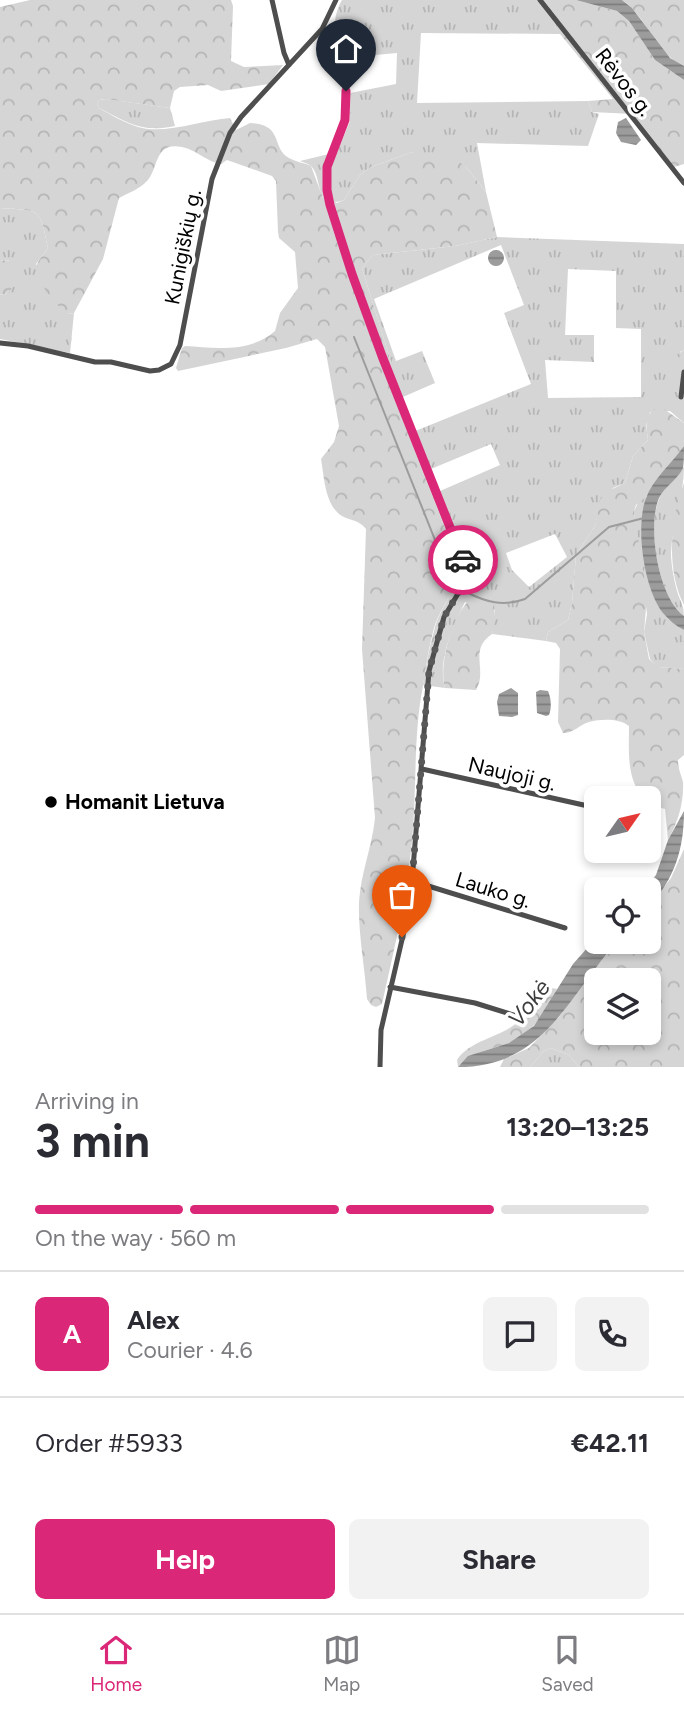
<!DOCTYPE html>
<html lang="en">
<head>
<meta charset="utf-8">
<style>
  :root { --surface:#fff; --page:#f2f2f3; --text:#2b2b33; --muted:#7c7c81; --line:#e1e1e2; --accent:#db2777 }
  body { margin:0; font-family:Figtree,sans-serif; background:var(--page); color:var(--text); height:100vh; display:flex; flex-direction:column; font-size:26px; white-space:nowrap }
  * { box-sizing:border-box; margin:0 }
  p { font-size:23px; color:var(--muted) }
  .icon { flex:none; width:38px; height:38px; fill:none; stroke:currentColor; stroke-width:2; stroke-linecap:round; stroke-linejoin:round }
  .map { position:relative; height:1067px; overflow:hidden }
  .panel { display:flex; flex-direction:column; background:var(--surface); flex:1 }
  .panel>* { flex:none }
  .needle { width:46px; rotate:56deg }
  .controls { position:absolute; left:584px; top:786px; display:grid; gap:14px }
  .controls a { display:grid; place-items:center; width:77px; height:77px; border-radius:10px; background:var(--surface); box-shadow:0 4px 10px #0003; font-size:35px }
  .pin { position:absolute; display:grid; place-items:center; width:60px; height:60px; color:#fff; margin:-72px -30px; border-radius:50% 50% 50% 0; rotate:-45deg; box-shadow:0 0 7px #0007 }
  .pin .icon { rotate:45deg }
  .courier { position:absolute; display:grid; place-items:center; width:70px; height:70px; margin:-35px; border:5px solid #db2777; border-radius:50%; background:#fff; color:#222; box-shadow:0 2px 9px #0007 }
  .overview em { font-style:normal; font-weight:700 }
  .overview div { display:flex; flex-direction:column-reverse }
  .overview { display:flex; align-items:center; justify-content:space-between; height:119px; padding:0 35px }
  h1 { font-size:46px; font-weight:700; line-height:52px }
  .bar { display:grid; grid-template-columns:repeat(4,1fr); gap:10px 7px; align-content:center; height:84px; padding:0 35px }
  .bar i { height:9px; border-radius:5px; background:var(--line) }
  .bar .active { background:var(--accent) }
  .bar p { grid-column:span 4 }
  .line { display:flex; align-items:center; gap:18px; padding:0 35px; border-top:2px solid var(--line) }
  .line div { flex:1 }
  .round { display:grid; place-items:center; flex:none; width:74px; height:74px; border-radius:10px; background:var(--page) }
  .cta { display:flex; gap:14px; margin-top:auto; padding:14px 35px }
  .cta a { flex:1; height:80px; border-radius:10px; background:var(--accent); color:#fff; font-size:28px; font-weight:700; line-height:80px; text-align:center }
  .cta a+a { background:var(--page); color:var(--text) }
  .tabs { display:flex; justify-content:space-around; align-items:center; height:98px; border-top:2px solid var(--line); background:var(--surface); font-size:19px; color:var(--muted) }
  .tabs a { display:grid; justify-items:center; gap:4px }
  .tabs .active { color:var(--accent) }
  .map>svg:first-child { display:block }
  .grass { fill:url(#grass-tufts); fill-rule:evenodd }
  .forest { fill:url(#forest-crowns); fill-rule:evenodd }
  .water { fill:url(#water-rules) }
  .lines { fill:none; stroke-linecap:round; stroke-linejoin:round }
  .stream { stroke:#9c9c9c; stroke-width:2 }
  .street { stroke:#4e4e4e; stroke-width:5 }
  .done { stroke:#595959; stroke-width:7; stroke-dasharray:0 12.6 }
  .route { stroke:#db2777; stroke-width:9 }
  .poi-dot { fill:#000; stroke:#fff; stroke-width:2.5 }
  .labels { text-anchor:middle; stroke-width:7; stroke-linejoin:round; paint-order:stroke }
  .street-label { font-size:21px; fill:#000; stroke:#fff }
  .poi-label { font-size:21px; font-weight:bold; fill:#000; stroke:#fff; text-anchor:start }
  .water-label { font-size:23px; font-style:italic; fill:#3d3d3d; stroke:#fff }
</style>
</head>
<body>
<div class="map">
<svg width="684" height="1067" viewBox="0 0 684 1067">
  <defs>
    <pattern id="grass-tufts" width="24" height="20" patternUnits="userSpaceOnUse" patternTransform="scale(1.75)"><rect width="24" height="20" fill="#d5d5d5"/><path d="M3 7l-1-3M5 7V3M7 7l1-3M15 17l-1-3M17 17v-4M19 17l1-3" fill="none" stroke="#b5b5b5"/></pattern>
    <pattern id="forest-crowns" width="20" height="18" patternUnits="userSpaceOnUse" patternTransform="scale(1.75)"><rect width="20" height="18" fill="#d5d5d5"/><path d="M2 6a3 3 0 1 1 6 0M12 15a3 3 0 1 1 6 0" fill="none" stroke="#b5b5b5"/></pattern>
    <pattern id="water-rules" width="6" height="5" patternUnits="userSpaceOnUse" patternTransform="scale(1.75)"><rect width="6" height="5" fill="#9c9c9c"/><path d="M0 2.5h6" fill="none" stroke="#7d7d7d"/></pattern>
  </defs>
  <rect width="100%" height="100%" fill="#fff"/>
  <path class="grass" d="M342,0H543L554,13L556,29L562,34L421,33L417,103L588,101L592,112L599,114L588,146L477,143L486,192L466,167L412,152L371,167L360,175L344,200C316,210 322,184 314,170C311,164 305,163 300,161L337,152L350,121V93L396,84L397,53L342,58C336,36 330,21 342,0Z
    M106,99L170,108L175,126C142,133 128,123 99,108L97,104L99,100Z
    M0,208C41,211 40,207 48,248L36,264L68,314L74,313L70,353L0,339V294L5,295L12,289L11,261L0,260Z
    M497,237L684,244V350L680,352L684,391V423L670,411L650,412L646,425L648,440L633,456L625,483L613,488L598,514L595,526L576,555L572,603L568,620L548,632L546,641L492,634L495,610L465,602C453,626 437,661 445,688L423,685C426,667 429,648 434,631C441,602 461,591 457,559L408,434L531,384L504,313L524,305L501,245L374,299L396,361L422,351L435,383L396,400L390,387L391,362L362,268L373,255L455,246ZM568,269L616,271V328L641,329V397L548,398L545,360L594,362V335H565ZM491,444L500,465L440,491L431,469ZM555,534L567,557L529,587L512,570L506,553Z
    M684,467C684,496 672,524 671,553C671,564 674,580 677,591C680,601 684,605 684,616C658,596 646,526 660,497C665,486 676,477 684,467Z
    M646,497L642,526L647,574L679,627L684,630V669L657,667L650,659L644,632L647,614L634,511L640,499Z
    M551,1048L569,1055L579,1067H530L544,1051Z"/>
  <path class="forest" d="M30,0H231L233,6L231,61L244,67L283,65L269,84L221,91L208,85L180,87L174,91L170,108L105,99L99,100L97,104L99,108C111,115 125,123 138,127C164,135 202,120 230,118L236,130L250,123C284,124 271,148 289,158C296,162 305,163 311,166L323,198L337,203L344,200L360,175L371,167L412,152L455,159L466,167L486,192L497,237L455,246L373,255L362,268L391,362L390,387L457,559C461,590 443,600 434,628C429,646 426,667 423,686C413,736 417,790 412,841C407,896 394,950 382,1004L376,1007L371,1005L367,999C365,968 358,934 359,902C361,872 372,847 375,818L362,649L366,529C359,520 352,521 342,516C325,506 324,476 321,459L334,442L339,426L325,347L317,339L286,348L178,371L176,368L182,348L185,346C215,348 250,353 275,331L280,313L298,288L295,252L279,238L278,232L276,181L272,176L227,160L221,164C207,162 197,150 182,147C154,141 159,168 147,181C140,189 128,193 119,198L103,259L74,313L68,314C58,308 34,279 36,267C38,260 44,254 48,248C40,207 41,211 0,208V7Z
    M543,0H576L617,11L629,21L655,60L684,80V164L674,167L632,114L592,112L588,101L613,99L556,29L554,13Z
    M622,0H684V66C655,54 647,16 622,0Z
    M0,260L11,261L16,268L12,289L5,295L0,294Z
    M684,350V391L669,372L668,366L675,356Z
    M661,407L684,423V446L646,497L636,505L634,511L647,596L644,632L649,659L658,667L684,669V755L678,760C678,769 681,774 683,782C684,803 678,822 668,840L665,809L649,805V798H643C626,777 629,751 629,726C619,718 601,719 589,722C579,725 574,733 563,733L558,722L560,649L556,643L546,641L548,632L568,620L572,603L576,555L595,526L600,500L606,492L625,483L633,456L648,440C646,424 643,412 661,407Z
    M684,483V605C666,570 670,519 684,483Z
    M474,596L494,602L495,621L492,634C468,650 488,670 476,690L445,688C438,665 453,610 474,596Z
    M684,849V1067H579L569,1055L551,1048L544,1051L530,1067H500L504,1059L529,1048L559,1017L579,987L617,942H649V906L671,878ZM597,980H649V1032H597Z
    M547,987L557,989C545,1012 533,1034 507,1044C488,1050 472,1052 458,1067L457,1060C469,1041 497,1038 514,1025C529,1015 533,997 547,987Z"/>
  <path class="water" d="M576,0H622L632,8L670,58L684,66V80L655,60L629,21L617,11Z
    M626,118L641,140L636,145L621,142L616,133L618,122Z
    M488 258a8 8 0 1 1 16 0a8 8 0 1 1-16 0Z
    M684,446C684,453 684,463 683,468C678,479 665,486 659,498C647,527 658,597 684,616V630C676,626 669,620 663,613C644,589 635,527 646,498C653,479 672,463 684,446Z
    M511,688L518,693V715L512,717L499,716L497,702L499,694Z
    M540,690L548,691C551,698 552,707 549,715L546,716L537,713L536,692Z
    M684,811C684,848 675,879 649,906V889H644L656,875L668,840Z
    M597,937V942H617C567,997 545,1067 458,1067L468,1056L509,1043L534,1026L573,964Z"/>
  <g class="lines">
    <path class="stream" d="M354,337L449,575L458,586
      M466,592C486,602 503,607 525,599L609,527L644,518"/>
    <path class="street" d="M272,0L284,53L289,65
      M540,0L684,183
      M322,29C344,51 352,105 341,134C334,153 324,168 327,190C329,204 334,217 338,231C347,258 356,284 365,311C396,396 431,479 464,563L465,582L444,617L429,671L412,881L408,914L381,1030L380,1067
      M0,343L28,346L95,362H111L150,371L159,370L171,364L180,345L212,179L230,133L241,117L322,29L336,0
      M681,397L684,372
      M422,769L597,808
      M412,881L565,928
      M390,987L475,1003L520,1017"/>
  </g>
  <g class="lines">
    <path class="done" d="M402,937L412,881L429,671L444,617L465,582L463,560"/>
    <path class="route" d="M346,91L345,120L327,167V190L330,205L352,274L382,356L463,560"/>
  </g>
  <circle class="poi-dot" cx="51" cy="802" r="7"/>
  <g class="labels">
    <g class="street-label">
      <text transform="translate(624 82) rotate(52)" y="7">Rėvos g.</text>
      <text transform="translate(183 247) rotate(-79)" y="7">Kunigiškių g.</text>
      <text transform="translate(512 774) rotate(13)" y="7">Naujoji g.</text>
      <text transform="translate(493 890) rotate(17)" y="7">Lauko g.</text>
    </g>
    <g class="poi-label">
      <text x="65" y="809">Homanit Lietuva</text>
    </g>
    <g class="water-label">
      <text transform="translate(529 1003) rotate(-52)" y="8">Vokė</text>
    </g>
  </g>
</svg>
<div class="controls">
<a><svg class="needle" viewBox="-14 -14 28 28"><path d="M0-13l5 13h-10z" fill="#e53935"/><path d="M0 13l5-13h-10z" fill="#7c7c81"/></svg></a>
<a><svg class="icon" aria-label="locate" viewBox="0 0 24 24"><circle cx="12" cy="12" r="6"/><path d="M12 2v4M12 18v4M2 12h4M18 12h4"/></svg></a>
<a><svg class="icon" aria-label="layers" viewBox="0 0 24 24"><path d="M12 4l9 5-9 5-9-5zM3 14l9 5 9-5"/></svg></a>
</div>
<div class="pin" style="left:402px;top:937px;background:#ea580c"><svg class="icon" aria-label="bag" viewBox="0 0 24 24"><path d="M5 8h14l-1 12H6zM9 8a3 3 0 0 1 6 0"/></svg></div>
<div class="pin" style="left:346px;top:91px;background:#1f2937"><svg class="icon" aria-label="home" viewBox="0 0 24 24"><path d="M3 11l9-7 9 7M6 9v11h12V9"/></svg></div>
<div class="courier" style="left:463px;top:560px"><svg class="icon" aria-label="car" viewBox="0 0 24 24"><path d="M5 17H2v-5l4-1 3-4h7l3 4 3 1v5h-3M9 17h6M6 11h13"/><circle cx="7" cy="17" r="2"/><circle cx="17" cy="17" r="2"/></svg></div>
</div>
<section class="panel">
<div class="overview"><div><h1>3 min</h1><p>Arriving in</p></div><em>13:20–13:25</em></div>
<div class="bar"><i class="active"></i><i class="active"></i><i class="active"></i><i></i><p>On the way · 560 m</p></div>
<div class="line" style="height:126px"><b class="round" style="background:var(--accent);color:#fff">A</b><div><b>Alex</b><p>Courier · 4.6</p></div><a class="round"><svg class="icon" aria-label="chat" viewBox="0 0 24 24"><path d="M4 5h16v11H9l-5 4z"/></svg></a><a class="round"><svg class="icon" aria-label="phone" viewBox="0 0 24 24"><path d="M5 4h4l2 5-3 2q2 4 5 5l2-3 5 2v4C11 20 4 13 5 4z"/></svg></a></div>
<div class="line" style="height:91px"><div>Order #5933</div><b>€42.11</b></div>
<div class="cta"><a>Help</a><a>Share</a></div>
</section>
<nav class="tabs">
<a class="active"><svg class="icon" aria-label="home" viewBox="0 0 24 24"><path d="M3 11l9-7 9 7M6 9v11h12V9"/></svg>Home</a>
<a><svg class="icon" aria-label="map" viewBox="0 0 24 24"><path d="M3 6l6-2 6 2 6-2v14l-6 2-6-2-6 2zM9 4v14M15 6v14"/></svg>Map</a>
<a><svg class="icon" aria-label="saved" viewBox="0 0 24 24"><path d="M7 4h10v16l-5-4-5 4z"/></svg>Saved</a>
</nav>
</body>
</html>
